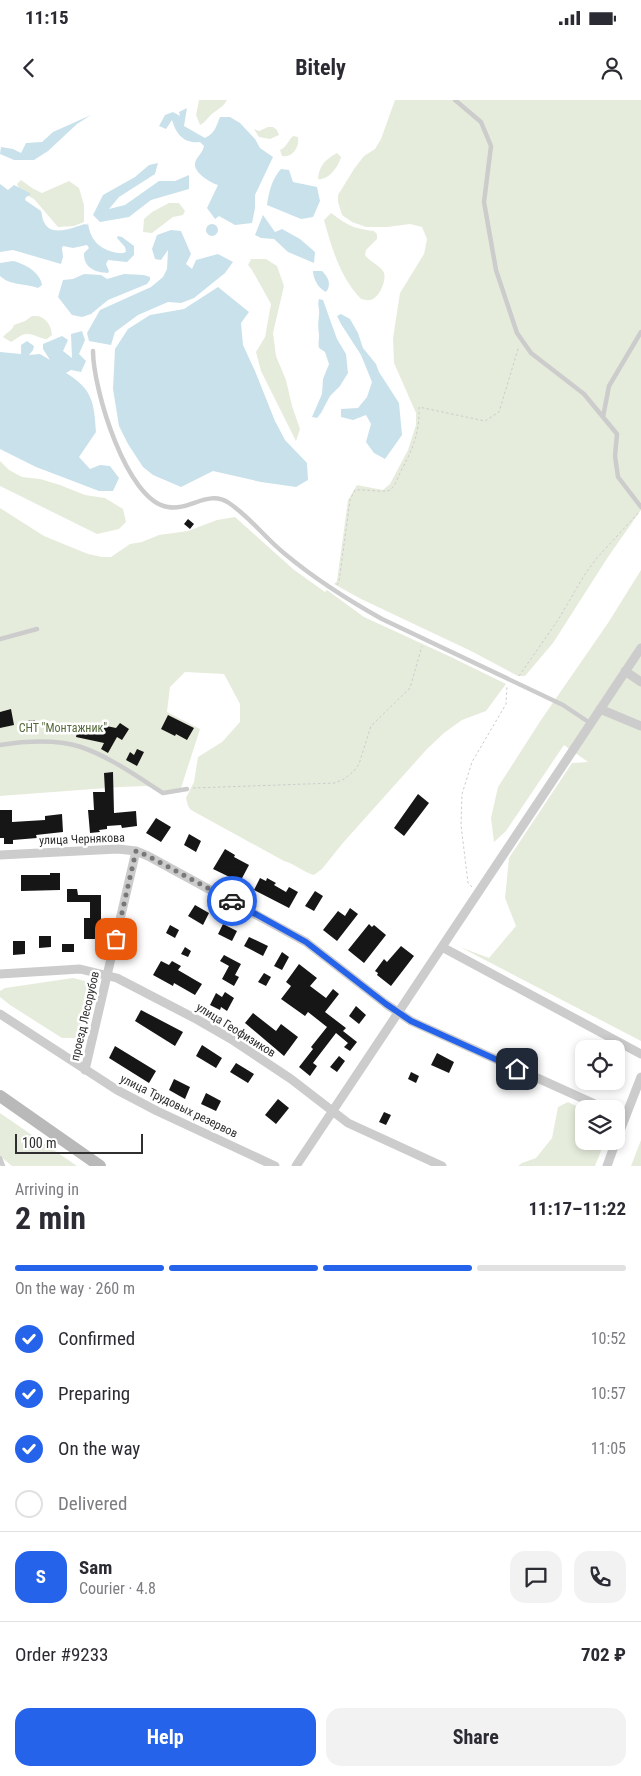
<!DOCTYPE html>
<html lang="en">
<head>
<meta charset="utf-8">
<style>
  :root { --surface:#fff; --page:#f2f2f3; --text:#2b2b33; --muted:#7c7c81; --line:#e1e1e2; --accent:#2563eb }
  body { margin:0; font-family:"Roboto Condensed",sans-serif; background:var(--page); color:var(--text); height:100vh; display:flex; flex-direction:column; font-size:19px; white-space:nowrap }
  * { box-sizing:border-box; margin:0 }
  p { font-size:16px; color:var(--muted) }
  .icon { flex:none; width:28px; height:28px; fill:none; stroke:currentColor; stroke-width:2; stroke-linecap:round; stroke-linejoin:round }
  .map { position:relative; height:1066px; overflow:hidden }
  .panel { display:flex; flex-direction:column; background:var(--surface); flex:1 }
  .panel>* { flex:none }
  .fabs { position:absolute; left:575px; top:940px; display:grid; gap:10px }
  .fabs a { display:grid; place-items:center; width:50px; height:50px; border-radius:10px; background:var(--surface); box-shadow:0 2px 8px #0003; font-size:25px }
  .scale { position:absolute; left:15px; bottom:12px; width:128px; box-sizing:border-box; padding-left:5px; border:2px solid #2f2f2f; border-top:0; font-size:14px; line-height:18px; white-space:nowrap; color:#2f2f2f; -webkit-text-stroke:4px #fff; paint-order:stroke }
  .pin { position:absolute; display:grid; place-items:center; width:42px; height:42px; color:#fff; margin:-21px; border-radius:10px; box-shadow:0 2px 8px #0006 }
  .courier { position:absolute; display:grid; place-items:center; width:50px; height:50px; margin:-25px; border:4px solid #2563eb; border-radius:50%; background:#fff; color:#222; box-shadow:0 1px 6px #0007 }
  .summary em { font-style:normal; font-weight:700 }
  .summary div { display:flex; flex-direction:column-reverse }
  .summary { display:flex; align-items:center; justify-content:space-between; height:85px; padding:0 15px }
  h1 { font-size:32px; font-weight:700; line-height:38px }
  .bar { display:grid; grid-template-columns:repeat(4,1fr); gap:8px 5px; align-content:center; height:60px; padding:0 15px }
  .bar i { height:6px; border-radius:4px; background:var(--line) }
  .bar .selected { background:var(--accent) }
  .bar p { grid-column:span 4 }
  .line { display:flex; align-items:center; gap:12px; padding:0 15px; border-top:1px solid var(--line) }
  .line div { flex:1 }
  .round { display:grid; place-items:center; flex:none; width:52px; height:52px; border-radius:15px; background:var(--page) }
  ol { padding:0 15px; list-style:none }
  li { display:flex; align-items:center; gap:15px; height:55px }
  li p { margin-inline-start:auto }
  li .icon { padding:5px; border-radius:50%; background:var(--accent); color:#fff; stroke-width:4 }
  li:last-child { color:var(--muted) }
  li i { width:28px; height:28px; border:2px solid var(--line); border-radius:50% }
  .action { display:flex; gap:10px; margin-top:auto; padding:10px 15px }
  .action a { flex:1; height:58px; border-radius:15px; background:var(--accent); color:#fff; font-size:20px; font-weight:700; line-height:58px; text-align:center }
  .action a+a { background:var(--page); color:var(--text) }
  .status { display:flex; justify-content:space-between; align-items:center; height:35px; padding:0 25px; background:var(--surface); direction:ltr }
  .status svg { height:14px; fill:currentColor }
  header { display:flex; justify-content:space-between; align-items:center; height:65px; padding:0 15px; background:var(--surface); font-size:22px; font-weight:700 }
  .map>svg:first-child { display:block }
  .green { fill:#e6ecdc }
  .water { fill:#c9e1eb }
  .building { fill:#161616 }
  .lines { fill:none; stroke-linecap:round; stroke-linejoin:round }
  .path { stroke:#ccc; stroke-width:1; stroke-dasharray:2.5 2.5; stroke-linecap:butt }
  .lane { stroke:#ccc; stroke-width:4.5 }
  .street { stroke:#ccc; stroke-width:9 }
  .secondary { stroke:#b9b9b9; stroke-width:12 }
  .done { stroke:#787878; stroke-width:5; stroke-dasharray:0 9 }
  .route { stroke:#2563eb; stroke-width:6 }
  .labels { text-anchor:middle; stroke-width:5; stroke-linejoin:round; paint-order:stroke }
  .park-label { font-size:12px; fill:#566a3c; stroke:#fff }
  .street-label { font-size:12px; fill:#2f2f2f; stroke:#fff }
</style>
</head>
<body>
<div class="status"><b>11:15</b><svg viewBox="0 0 49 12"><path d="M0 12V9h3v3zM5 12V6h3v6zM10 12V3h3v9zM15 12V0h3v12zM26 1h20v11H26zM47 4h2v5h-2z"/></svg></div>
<header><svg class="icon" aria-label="back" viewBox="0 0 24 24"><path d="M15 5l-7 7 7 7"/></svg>Bitely<svg class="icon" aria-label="person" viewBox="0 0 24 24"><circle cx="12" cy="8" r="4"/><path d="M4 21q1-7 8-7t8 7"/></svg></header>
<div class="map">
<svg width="641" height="1066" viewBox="0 0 641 1066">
  <rect width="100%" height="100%" fill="#fff"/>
  <path class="green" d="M199,0H227C223,7 218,9 212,14C207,18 205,23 200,25L196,15Z
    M395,0H641V410L608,457L553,543L525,576H518L471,551L361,499L334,484L337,481L348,400L357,385L383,390L390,384L408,350L416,325V313L394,263L393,238L400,193L424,154L427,139L422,127L410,124L387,127H366L352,122L342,115L338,102V95L354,69L364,56L375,49L381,39Z
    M268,27H273L277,30L279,35L270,39L259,37L254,29L259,31Z
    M293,36L298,37C300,47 292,58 282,56L280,50C287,47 288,40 293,36Z
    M337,53L341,57C339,66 328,81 318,79C319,65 326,59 337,53Z
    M21,80L32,88L42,93L69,81L79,88L84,105V122L74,126L58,127L34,99L21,92L17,84Z
    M169,103H179L185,111L183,115L173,117L152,133L143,132L144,119L152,112Z
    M331,113C349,126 352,128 374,131L377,134V139L366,150L365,155C370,162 378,164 383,171C388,178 380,196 373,199C369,201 365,200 361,199C340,177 332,149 324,120Z
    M251,159H266L277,166L284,186L273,233L276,256L286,280L292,306L300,329L296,341L261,271L256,252L265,237L271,204L252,170L248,165Z
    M38,216C47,219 51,225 52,235L47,239C39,239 31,231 22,235C18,237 15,240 11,242L3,237C7,232 12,231 14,225L25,221L32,216Z
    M0,361L9,370L22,377L40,379L60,385L85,395L105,398L123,409L126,422L119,429L97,434L0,386Z
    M0,408L44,436L88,454L102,457H111L130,444L142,442L159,435L188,431L217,420L235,417L293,469L325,492L327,490L364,517L451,557L506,584L486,611L462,620L444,633L427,649L342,744L322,769L314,775C303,772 295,764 284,761L191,710L188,706L186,698L194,682L198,657L222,642L240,622V604L224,574L185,572L170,587L167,612L200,629L181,688L166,691L147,686L120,687L0,696Z
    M641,470V941L460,847L489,858L516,826L505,798L509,758L572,663L588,662L564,645L506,731L494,742L491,718L498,687L541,620L608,523Z
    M73,878L85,881L91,893L79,938H62L10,905L0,897V891L5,888Z
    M568,1002L584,1010V1041H605L595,1066H518L522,1063L536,1058L552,1038L558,1007Z
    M0,1013L77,1066H12L0,1056Z
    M641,1040V1066H631Z"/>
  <path class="water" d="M187,8L184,26L205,38C215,33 216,27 220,17H230L240,23L255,39L260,48L273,57L255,95V108L252,123L235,125L219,116L215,119L207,108L218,85C211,83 194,73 195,64C195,58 203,53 204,46L200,42C184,44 176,34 172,20L166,29L159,26L165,15L173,12L180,16L179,12Z
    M91,15L77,24L48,51L34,60H14L0,54L1,47L13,49L21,53L26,43L42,42L53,32Z
    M158,63L155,74L119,97L109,109L125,105L159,81H175L189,75V89L151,100L129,117L100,122L93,115L103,95L135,77L149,65Z
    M281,69L289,70L293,82L317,87L320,101L313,117L301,119L267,105C269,91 272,79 281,69Z
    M0,84L8,90L14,85L30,93V95L26,97L25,100L41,111C42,114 42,119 44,122C51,138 74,127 85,124L87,125L88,123C90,139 98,148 113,152C118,153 121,154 126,152L125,147L117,138L118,136L122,137L134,146V155L127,162L108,160L106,164L109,171L108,173C95,173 83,167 84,153L89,148L87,145L73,148L63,146L62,148L63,157L61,164L13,150L0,152Z
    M263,115L275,132L282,129L300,139L315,152L314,163L288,152L274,139L261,138L255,135Z
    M206 130a6 6 0 1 1 12 0a6 6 0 1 1-12 0Z
    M171,130L181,131L191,154L186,164L192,169L196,160L218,154L233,162L225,173L194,198L181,203L168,202L138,215L115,232L111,245L89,241L87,233L100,210L151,187L163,177L167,169L168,150L161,160L155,159L152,149L157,135Z
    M13,161C25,164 40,172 42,185L38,188C25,183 11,186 0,176V163Z
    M313,171H322C328,177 332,184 326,192C319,189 313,179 313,171Z
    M84,174L101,175L107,179L124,174L144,175L150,177V180L147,184L108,200L91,214L82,217L72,215L58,197L63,180L73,179Z
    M218,187L249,212L241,223L243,245L255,271L275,321L285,340L307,363L308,380L296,387L261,382L213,371L181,387L153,375L143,367L128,344L119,326L113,289L115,249L128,229L150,215L184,209Z
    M319,199L323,200L337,239L346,254L348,273L340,286L330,296L321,313L317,318L312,317L322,294L323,279L329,264L325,252L319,248C318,243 319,240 319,235C318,225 318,226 319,215C320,209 317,205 319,199Z
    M341,214L350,219L358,233L363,248L376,264L379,272L399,303L402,335L385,359L374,353L366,342L371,324L366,315L353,320L341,317V309L358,308L367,297L372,282L361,255L341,224L337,216Z
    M82,231L85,240L79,254L86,261L81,272L71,270L66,273C93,289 94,303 96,332L79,357L90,369L100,365L110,366L119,378L113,391H99L36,367L0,349V252L21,254V245L27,241L34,246L33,250L29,255L40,254L50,260L43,249V244L62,236L68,240L63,251L72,258L71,234Z"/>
  <path class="building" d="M188,419L194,424L190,429L184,424Z
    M11,609L14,625L0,628V612Z
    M168,615L194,628L187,640L176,634L175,636L161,629Z
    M35,620L36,630L28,631L26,621Z
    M120,623L129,629L122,640L117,637L108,653L101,649L104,643L76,637L78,628L87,630L88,625L96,627L97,624L116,628Z
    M137,649L144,652L137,666L126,660L130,652L134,655Z
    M113,672L114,713L136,711L137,726L122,728L121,725L107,726V729L99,730L100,732L90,733L88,710H94L93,692H105L104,673Z
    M418,694L429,703L404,736L394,728Z
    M0,710H12V722L45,720V716L62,714L63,732L36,735L37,738L13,740V744H4V738H0Z
    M156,718L171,727L161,742L146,733Z
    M189,734L201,741L196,752L184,745Z
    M225,749L235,755L234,757L249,765L240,782L213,769Z
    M50,773H60V790L21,791V775H50Z
    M260,778L266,781L267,778L276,783L274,785L286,792L289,787L298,792L289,808L254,790Z
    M67,789H77L78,795H101V839H84V818H90V802H67Z
    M315,791L323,796L314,811L305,806Z
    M195,805L209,813L203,825L188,816Z
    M350,808L358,814L337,841L323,830L338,811L345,816Z
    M223,824L237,831L232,841L218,834Z
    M369,824L372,827L374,825L386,835L364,863L348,850Z
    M170,825L179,830L175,838L166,833Z
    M39,836H51V847L39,848Z
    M249,837L268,846L263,856L244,846Z
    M13,841H25V854L13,855Z
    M62,844H74V852H62Z
    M401,846L414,856L391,886L377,875L378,873L375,871L384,859L387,862Z
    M185,847L191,851L188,857L181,854Z
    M282,852L289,857L282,870L274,866Z
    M224,855L241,864L235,875L239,877L234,886L222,879L229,866L220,861Z
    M161,861L169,865L172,861L181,866L178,870L202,884L195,895L174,883L173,886L153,875Z
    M299,864L317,878L310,886L326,898L333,889L339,894L325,912L346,928L343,931L357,942L350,951L344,947L348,943L336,933L313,963L317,966L310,976L299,967L313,949L311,947L327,927L308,912L305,916L281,899L291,886L286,882Z
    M264,873L271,877L266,886L258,882Z
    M225,892L234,898L227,911L221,907L220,910L210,905L216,893L222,897Z
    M356,906L366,915L359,924L349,916Z
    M141,910L183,932L175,946L135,921Z
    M253,913L276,931L281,924L298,937L284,956L245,923Z
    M202,945L222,958L216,968L196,956Z
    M115,946L156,971L149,983L109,958Z
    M437,953L454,962L449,973L431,965Z
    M339,956L345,961L337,972L330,967Z
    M236,963L254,974L248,983L230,972Z
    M411,972L419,976L416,983L408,979Z
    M174,979L190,987L185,999L169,990Z
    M206,993L221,1001L216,1011L201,1004Z
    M278,999L289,1008L276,1024L265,1015Z
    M384,1012L391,1015L386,1025L379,1022Z"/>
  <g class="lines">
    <path class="path" d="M337,485L339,482L350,400L355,390C364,389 385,393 390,390C395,386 398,378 400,373C412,350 420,334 419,307L485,321L499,312L518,249V246
      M519,576L558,520L585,474L596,459L639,412
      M193,688L335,683L344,679L354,671L359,664L371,626L410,588L422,546
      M472,787L468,783L461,725L462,694L472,662L506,604L507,586"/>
    <path class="lane" d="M455,0L481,22L491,46L484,102L496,170L517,233L531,253L584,294L617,334L615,356L618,377L641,407
      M93,251C93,288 126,401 168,407C190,411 208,389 229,403C250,417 265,438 285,454C315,479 348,500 382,519L563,605L590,623
      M603,317L609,286L641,232
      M0,539L37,529
      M0,645C26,641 55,639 81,647C110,657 138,677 163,693L187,689
      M0,1058L3,1066"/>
    <path class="street" d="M625,571L641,582
      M600,609L641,626
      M0,755L118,749L136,751L148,756L306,842L386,904L411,921L606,1009
      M442,847L641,954
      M0,874L80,869L117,878L198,920L231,939L291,979L348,1023L442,1066
      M0,914L117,990L157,1011L275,1066
      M85,970L136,751
      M616,1041L641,977
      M296,1066L641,548
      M607,1066L616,1041"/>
    <path class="secondary" d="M0,996L100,1066"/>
  </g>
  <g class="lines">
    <path class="done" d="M116,839L136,751L148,756L232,801"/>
    <path class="route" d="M232,801L306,842L386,904L411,921L517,969"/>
  </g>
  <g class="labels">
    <g class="park-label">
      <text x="63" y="632">СНТ "Монтажник"</text>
    </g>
    <g class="street-label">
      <text transform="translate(82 739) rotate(-2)" y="4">улица Чернякова</text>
      <text transform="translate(85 916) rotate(-77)" y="4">проезд Лесорубов</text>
      <text transform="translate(236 930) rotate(32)" y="4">улица Геофизиков</text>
      <text transform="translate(179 1006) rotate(26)" y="4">улица Трудовых резервов</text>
    </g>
  </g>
</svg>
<div class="fabs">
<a><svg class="icon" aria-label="locate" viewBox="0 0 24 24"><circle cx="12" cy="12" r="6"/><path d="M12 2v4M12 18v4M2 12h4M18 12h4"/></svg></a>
<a><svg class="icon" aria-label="layers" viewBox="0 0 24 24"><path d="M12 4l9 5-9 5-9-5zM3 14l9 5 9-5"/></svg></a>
</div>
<div class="scale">100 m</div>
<div class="pin" style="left:116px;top:839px;background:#ea580c"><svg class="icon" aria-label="bag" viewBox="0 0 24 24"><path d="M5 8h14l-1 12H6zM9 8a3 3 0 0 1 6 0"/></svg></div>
<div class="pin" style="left:517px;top:969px;background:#1f2937"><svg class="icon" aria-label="home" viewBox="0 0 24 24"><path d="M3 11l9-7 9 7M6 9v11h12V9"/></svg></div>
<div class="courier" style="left:232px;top:801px"><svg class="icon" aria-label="car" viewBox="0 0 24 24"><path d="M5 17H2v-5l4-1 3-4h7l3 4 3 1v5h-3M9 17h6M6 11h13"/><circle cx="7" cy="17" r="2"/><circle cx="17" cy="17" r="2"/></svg></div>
</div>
<section class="panel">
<div class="summary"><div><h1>2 min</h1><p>Arriving in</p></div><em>11:17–11:22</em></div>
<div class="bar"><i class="selected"></i><i class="selected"></i><i class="selected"></i><i></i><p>On the way · 260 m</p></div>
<ol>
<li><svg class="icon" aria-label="check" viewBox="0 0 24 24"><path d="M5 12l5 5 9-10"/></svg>Confirmed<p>10:52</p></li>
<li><svg class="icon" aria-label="check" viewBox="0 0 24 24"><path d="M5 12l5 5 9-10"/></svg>Preparing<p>10:57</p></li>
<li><svg class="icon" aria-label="check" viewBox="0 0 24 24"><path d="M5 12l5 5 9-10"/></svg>On the way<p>11:05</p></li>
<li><i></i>Delivered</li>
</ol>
<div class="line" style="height:90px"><b class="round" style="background:var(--accent);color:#fff">S</b><div><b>Sam</b><p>Courier · 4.8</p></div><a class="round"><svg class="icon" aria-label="chat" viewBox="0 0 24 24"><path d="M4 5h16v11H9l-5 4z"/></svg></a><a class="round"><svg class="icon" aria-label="phone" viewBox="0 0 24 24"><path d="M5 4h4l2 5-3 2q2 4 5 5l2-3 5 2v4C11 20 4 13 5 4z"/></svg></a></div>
<div class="line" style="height:65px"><div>Order #9233</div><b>702 ₽</b></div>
<div class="action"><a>Help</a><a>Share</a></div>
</section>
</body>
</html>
